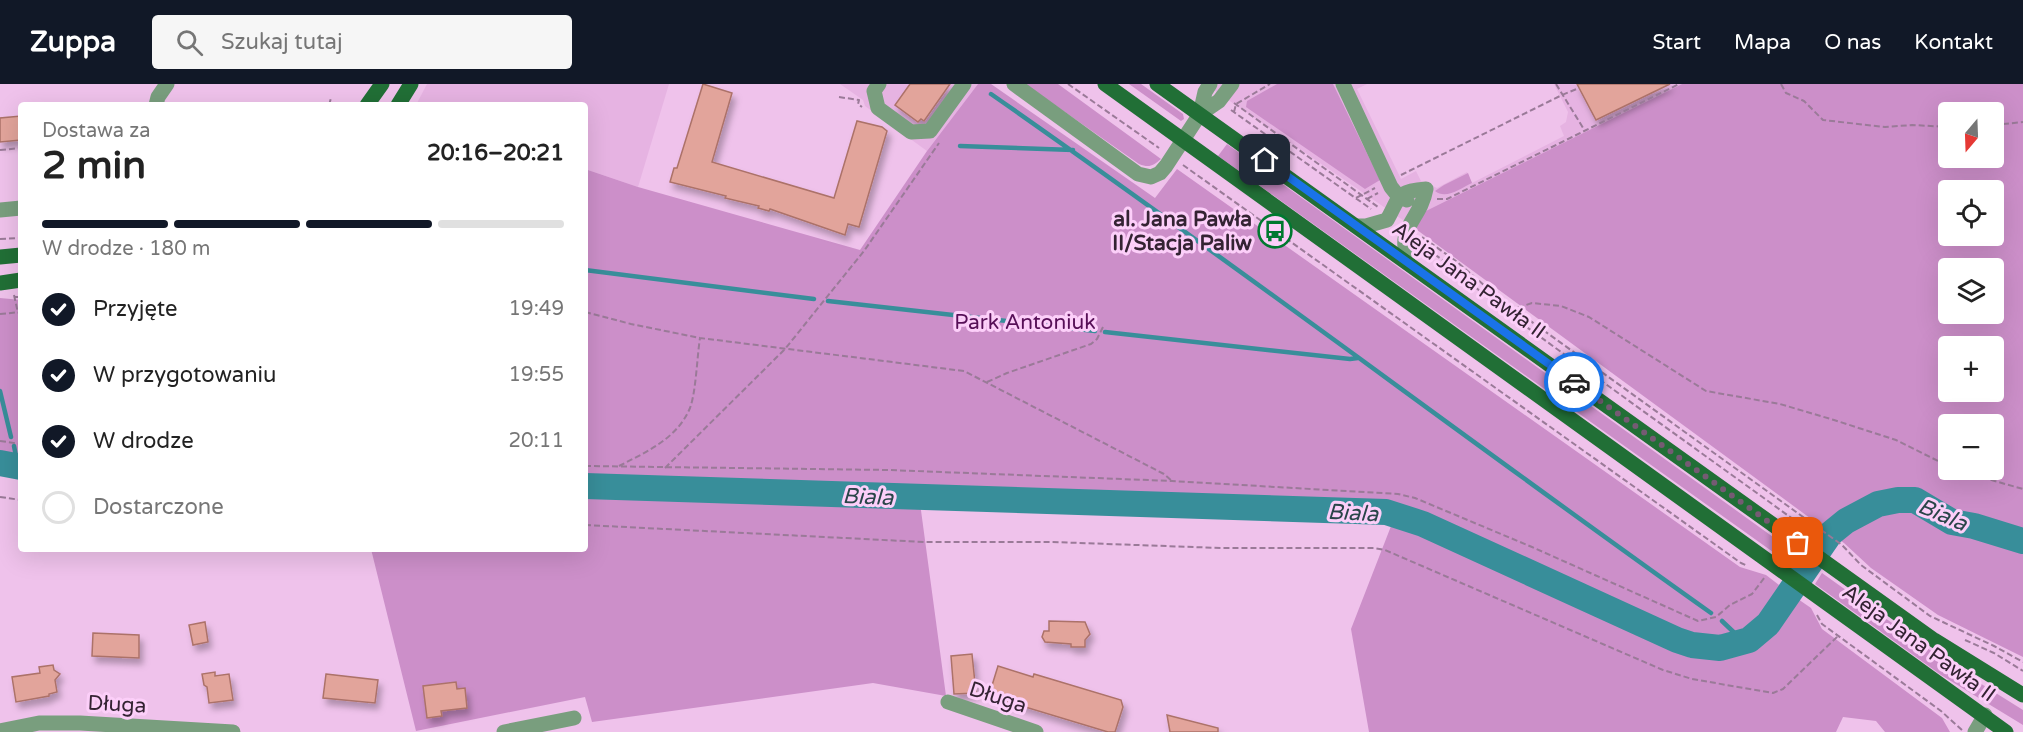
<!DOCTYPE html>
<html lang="pl">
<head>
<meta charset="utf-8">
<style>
  :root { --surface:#fff; --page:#f6f6f6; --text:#222; --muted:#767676; --line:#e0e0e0; --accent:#111827 }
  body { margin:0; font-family:"Varela Round",sans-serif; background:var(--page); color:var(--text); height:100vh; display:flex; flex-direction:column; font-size:22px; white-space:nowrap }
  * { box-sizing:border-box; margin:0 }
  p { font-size:20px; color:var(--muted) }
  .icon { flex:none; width:33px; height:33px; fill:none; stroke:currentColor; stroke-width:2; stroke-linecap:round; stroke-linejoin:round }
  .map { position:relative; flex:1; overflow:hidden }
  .details { position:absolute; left:18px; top:18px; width:570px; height:450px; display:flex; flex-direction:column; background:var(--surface); border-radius:6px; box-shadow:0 6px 24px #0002 }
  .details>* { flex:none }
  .needle { width:39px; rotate:199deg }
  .controls { position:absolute; left:1938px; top:18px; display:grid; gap:12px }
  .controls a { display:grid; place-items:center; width:66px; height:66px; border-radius:6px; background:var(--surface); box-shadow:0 6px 24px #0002; font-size:30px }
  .pin { position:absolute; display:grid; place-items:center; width:51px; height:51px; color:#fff; margin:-26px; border-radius:12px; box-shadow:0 3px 9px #0006 }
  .courier { position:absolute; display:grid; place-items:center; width:60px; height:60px; margin:-30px; border:4px solid #1a73e8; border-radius:50%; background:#fff; color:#222; box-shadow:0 2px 8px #0007 }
  .headline em { font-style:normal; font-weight:800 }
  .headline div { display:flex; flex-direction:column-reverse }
  .headline { display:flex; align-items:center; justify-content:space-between; height:102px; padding:0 24px }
  h1 { font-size:39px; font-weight:800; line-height:45px }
  .bar { display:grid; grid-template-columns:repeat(4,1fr); gap:9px 6px; align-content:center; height:72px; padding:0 24px }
  .bar i { height:8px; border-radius:4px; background:var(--line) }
  .bar .current { background:var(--accent) }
  .bar p { grid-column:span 4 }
  ol { padding:0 24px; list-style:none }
  li { display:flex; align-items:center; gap:18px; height:66px }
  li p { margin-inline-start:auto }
  li .icon { padding:6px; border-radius:50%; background:var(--accent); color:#fff; stroke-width:4 }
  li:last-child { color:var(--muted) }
  li i { width:33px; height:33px; border:3px solid var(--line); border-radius:50% }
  header { display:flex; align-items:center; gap:36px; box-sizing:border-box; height:84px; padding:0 30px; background:var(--accent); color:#fff }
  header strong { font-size:28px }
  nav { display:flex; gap:33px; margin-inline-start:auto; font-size:21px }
  .search { width:420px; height:54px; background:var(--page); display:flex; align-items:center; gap:15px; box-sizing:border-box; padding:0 21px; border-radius:6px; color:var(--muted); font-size:22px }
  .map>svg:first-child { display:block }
  .built { fill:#e6b3e2 }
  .green { fill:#cc8fc9; fill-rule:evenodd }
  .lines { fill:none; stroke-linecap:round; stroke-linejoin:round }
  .stream { stroke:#388e9a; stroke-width:4.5 }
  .river { stroke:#388e9a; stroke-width:26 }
  .building { fill:#e2a49b; stroke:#ac7269; stroke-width:1.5; filter:url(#shadow) }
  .path { stroke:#9a7a98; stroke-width:2; stroke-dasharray:6 3; stroke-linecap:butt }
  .minor { stroke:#799e7e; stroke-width:15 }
  .major { stroke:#216f36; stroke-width:15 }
  .done { stroke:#755b73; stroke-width:6; stroke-dasharray:0 10.8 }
  .route { stroke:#1a73e8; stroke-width:8 }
  .labels { text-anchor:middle; stroke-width:6; stroke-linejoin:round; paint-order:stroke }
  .poi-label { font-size:21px; font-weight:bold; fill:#342333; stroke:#fccff9; text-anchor:end }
  .street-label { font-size:21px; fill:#342333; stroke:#fccff9 }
  .park-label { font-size:21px; fill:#570f57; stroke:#fccff9 }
  .water-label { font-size:22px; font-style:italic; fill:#2a4549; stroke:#fccff9 }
</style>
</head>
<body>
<header>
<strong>Zuppa</strong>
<div class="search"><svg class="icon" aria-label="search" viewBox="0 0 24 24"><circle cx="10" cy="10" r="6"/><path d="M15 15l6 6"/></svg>Szukaj tutaj</div>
<nav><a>Start</a><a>Mapa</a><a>O nas</a><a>Kontakt</a></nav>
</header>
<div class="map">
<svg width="2023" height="648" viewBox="0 0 2023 648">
  <defs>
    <filter id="shadow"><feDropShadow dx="3.5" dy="6" stdDeviation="3" flood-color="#0004"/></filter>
  </defs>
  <rect width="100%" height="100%" fill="#efc2eb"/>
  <path class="built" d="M427,0H669L638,103L585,85V21H416Z
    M840,0H978L927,67L865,22L863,16Z
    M1205,0H1367L1357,5L1401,95L1416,87L1421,97L1437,104L1467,88L1472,99L1564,52L1560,42L1566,38L1568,28L1554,0H1682L1587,48L1413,143Z"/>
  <path class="green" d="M978,0H991L1155,114L1177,85L1740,483L1766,491L1788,508C1759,556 1751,566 1693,562L1424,437L1403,429L1378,424L585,402V85L638,103L860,166L927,67Z
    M1025,0H1058L1161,75C1153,82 1149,84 1139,80Z
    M1129,0H1141L1183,30L1184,35L1181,37Z
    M1277,0H1333L1380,96L1365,105L1246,23L1247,17Z
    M1682,0H2023V573L1938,531L1871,484L1844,459L1413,143L1426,127ZM1948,28H1994V74H1948ZM1948,106H1994V152H1948ZM1948,184H1994V230H1948ZM1948,262H1994V308H1948ZM1948,340H1994V386H1948Z
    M1227,60L1794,468L1787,478L1218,72Z
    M1468,89L1472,99C1461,104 1446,116 1435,107L1444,101Z
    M0,214L21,216V381L0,378Z
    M585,410L920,419L946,612L873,599L592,638L585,613L416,647L371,465H585Z
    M1393,437L1679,566C1709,568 1743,575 1768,551C1778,541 1787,525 1795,513L1811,524L1822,545L1942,634L1950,648H1885L1876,637L1843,633L1836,648H1369L1351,545Z
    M1822,489L1951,581L2023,626V641L1941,591L1815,500Z"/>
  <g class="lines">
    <path class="stream" d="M991,10C1234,179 1470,358 1711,529
      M960,62L1073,66
      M585,186L814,215
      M828,217L1095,247
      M1105,248L1350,275L1358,274
      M0,307L11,353
      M14,362L18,382
      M1722,537L1744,558"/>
    <path class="river" d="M0,379L21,383
      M585,402L1386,428L1423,440L1677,556L1692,561L1720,564L1749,556L1768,540L1830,450L1846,437L1878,420L1898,416H1915L1952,438L1974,442L2023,457"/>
  </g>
  <path class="building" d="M703,0L732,9L712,78L834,114L857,37L882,43L887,47L859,143L848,140L845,151L770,125L769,127L758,124L759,122L725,114L726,112L670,98L674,84H677Z
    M910,0H950L924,37L921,35L918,38L895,21Z
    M1577,0H1670L1596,36Z
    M21,32V56L0,58V34Z
    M1049,537L1085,538L1090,550L1085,556V563H1071V560L1045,558L1042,553L1044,547H1049Z
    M205,538L208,558L193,561L189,541Z
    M93,549L139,551V574L92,572Z
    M972,570L976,609L954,610L951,572Z
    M53,581L54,586L60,590L55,596L57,608L49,610V612L16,618L12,593L40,589L39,583Z
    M998,582L1033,593L1034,590L1121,616L1123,623L1115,648H1108L1002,616L1003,612L990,608Z
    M215,588V592L229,590L233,616L209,619L207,603L204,601L202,590Z
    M326,590L378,596L375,619L323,614Z
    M456,598L457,605L465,604L467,624L441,627L442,632L427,634L423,602Z
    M1167,631L1218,644V648H1170Z"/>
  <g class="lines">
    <path class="path" d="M1068,0L1159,64
      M1556,0L1585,47
      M1781,0L1786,9L1804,17L1823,36L1885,43L1912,41L1948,43
      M839,13L859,16L858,20L862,23
      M1234,19L1378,123
      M329,21L331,14
      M1231,26L1371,125
      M1234,28L1236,20L1270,0
      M1994,41L2023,38
      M0,66L21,64
      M1183,81L1741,479L1748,482
      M1401,91L1562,11L1579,4
      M1356,114L1375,104
      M1367,115L1378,109
      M1437,115H1447L1679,0
      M1422,153L1456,177L1500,215L1842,461L1861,481L1930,532L1994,562L2023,578
      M0,155L21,154
      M1420,160L1451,182L1496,221L1804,443V445
      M14,211L18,229
      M15,213H21
      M585,228L631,240L700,254L964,287L1164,390L1172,397
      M0,230L21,228
      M1513,231L1517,224L1532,219L1561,222L1589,233L1706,307L1780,320L1834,336L1896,356L1948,382
      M987,298L1007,289L1091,260L1097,255L1103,243
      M0,357L21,360
      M585,382L889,386L1172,397L1398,410L1415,414L1532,463L1698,537L1716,533L1730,521L1752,510L1765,493
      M619,382C646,368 677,355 690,324C696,308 697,273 700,254
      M665,384L785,265L864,167L939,59
      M1956,386L2023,405
      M0,413L21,416
      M585,441L924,458H1052L1221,464H1374L1385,466L1663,586L1692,595L1773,609L1783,605L1838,552
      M1817,531L1822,540L1941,627L1962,646
      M1965,556L1994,569L2023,587"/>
    <path class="minor" d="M879,0L874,7L878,24L911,48L930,47L964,0
      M1014,0L1138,90L1151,93L1160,89L1166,82L1200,30L1205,8L1210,0
      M1343,0L1391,103L1399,113L1407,116
      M156,21L158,13L167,0
      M1200,30L1219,17L1232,0
      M0,126L21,124
      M1356,142H1366L1387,136C1400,113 1396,107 1426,105C1420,138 1396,140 1408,179
      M948,618L1036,648
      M0,647L39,639H80L233,648
      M504,648L574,634
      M1975,648L1985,631"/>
    <path class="major" d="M1105,0L2006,648
      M1157,0L1934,556L2023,611
      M367,21L382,0
      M398,21L411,0
      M0,173L21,171
      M0,199L21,196"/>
  </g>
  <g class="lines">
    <path class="done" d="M1574,298L1798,459"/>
    <path class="route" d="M1265,76L1574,298"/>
  </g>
  <defs>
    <g id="bus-ring" transform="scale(1.725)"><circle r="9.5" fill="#fccff9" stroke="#007930" stroke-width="1.5"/><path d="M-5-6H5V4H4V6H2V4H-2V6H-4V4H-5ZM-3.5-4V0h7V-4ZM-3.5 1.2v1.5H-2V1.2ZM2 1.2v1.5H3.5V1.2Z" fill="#007930"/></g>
  </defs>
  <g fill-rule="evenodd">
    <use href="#bus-ring" x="1275" y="147"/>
  </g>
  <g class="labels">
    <g class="poi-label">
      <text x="1252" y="142">al. Jana Pawła<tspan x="1252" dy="24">II/Stacja Paliw</tspan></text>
    </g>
    <g class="street-label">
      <text transform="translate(1469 196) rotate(36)" y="7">Aleja Jana Pawła II</text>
      <text transform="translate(1919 559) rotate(36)" y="7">Aleja Jana Pawła II</text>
      <text transform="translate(998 613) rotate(18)" y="7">Długa</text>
      <text transform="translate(117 620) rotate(3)" y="7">Długa</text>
    </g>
    <g class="park-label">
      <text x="1025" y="245">Park Antoniuk</text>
    </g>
    <g class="water-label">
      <text transform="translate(868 412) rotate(2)" y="8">Biala</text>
      <text transform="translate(1353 428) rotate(3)" y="8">Biala</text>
      <text transform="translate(1943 430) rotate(23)" y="8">Biala</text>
    </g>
  </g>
</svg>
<div class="controls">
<a><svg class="needle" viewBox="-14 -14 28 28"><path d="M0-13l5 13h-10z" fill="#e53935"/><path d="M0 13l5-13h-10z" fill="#767676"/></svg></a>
<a><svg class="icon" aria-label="locate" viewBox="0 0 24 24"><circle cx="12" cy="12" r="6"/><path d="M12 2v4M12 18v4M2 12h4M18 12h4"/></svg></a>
<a><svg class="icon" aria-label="layers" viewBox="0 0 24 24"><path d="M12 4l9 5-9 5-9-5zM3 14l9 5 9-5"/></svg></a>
<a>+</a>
<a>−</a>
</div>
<div class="pin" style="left:1798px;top:459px;background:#ea580c"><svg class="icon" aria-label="bag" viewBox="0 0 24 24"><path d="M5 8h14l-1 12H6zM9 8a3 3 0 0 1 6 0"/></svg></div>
<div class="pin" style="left:1265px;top:76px;background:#1f2937"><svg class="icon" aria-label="home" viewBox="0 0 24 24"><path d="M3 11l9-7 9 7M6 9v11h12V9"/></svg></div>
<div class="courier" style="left:1574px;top:298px"><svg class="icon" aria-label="car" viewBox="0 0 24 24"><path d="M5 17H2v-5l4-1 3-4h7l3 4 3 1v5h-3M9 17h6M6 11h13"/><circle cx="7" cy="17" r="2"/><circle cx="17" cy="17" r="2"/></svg></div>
<section class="details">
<div class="headline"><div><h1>2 min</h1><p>Dostawa za</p></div><em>20:16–20:21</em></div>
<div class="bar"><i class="current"></i><i class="current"></i><i class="current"></i><i></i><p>W drodze · 180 m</p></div>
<ol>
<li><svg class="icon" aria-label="check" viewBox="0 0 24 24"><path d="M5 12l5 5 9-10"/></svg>Przyjęte<p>19:49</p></li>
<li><svg class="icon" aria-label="check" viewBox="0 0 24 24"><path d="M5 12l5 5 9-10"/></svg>W przygotowaniu<p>19:55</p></li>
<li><svg class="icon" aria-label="check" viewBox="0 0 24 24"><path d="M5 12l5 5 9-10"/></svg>W drodze<p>20:11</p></li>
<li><i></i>Dostarczone</li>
</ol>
</section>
</div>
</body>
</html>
